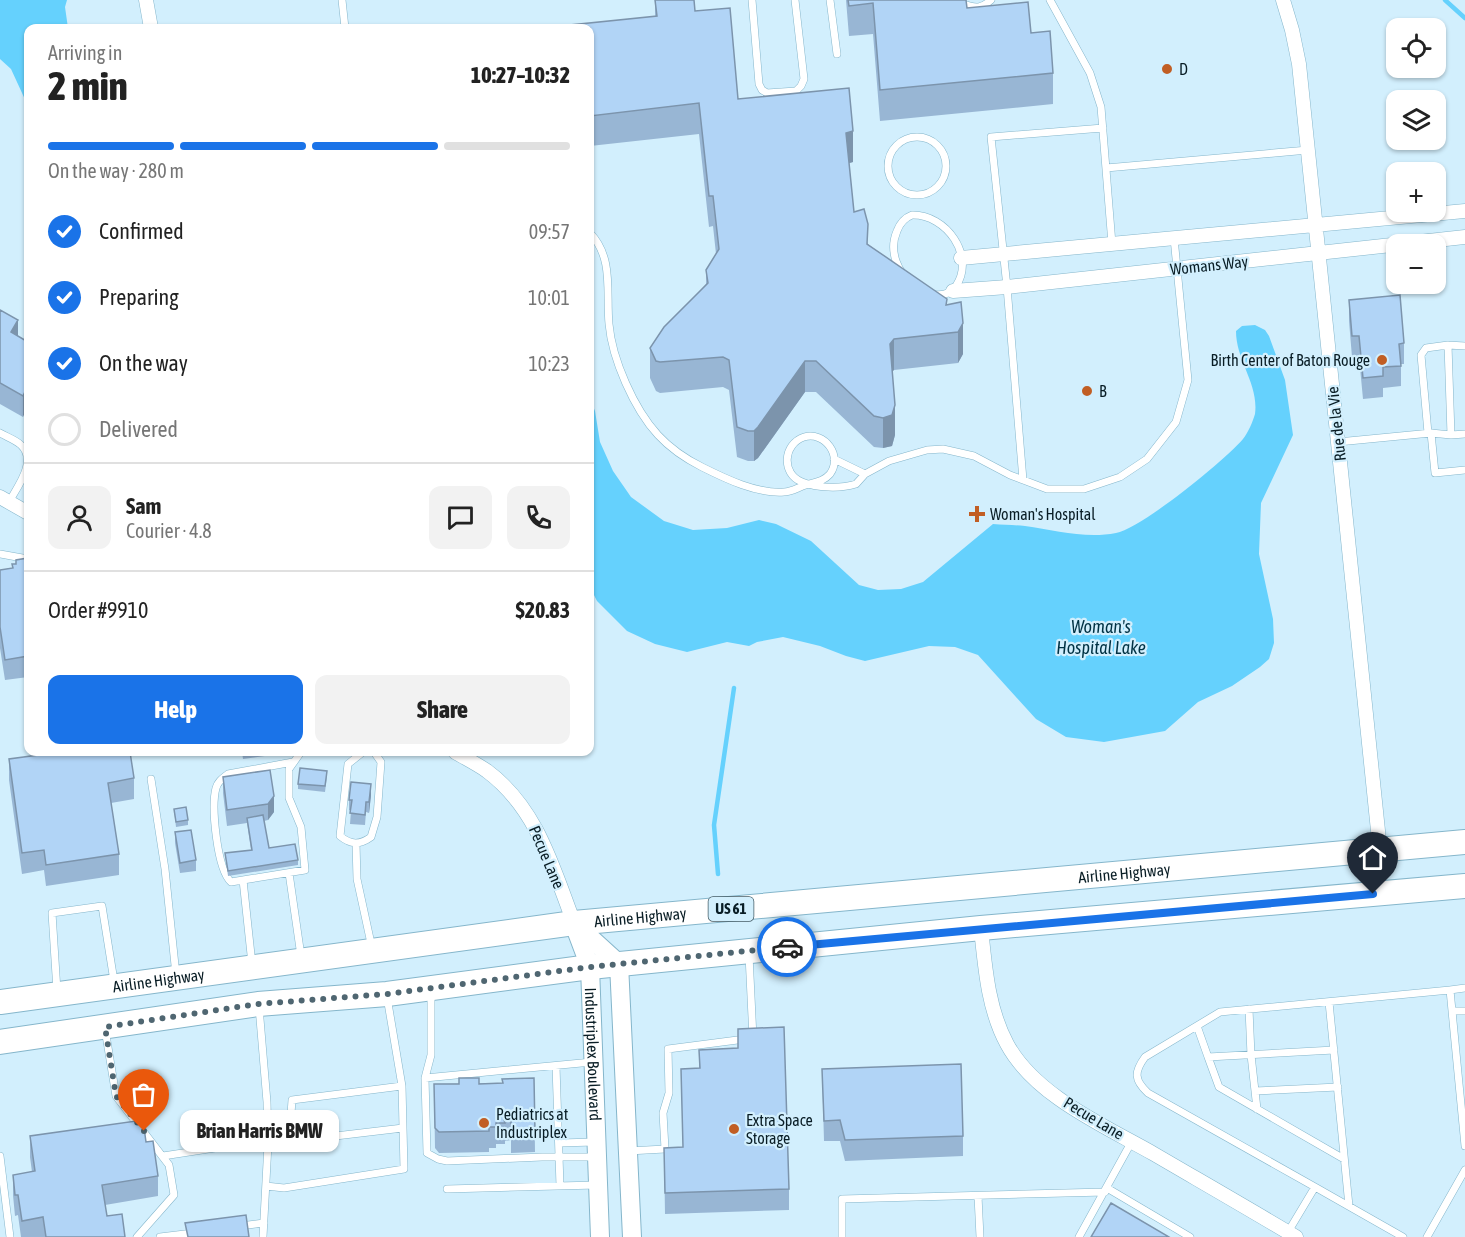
<!DOCTYPE html>
<html lang="en">
<head>
<meta charset="utf-8">
<style>
  :root { --surface:#fff; --page:#f2f2f2; --text:#222; --muted:#767676; --line:#e0e0e0; --accent:#1a73e8 }
  body { margin:0; font-family:"Asap Condensed",sans-serif; background:var(--page); color:var(--text); height:100vh; display:flex; flex-direction:column; font-size:22px; white-space:nowrap }
  * { box-sizing:border-box; margin:0 }
  p { font-size:20px; color:var(--muted) }
  .icon { flex:none; width:33px; height:33px; fill:none; stroke:currentColor; stroke-width:2; stroke-linecap:round; stroke-linejoin:round }
  .map { position:relative; flex:1; overflow:hidden }
  .side { position:absolute; left:24px; top:24px; width:570px; height:732px; display:flex; flex-direction:column; background:var(--surface); border-radius:12px; box-shadow:0 2px 4px #0004 }
  .side>* { flex:none }
  .tools { position:absolute; left:1386px; top:18px; display:grid; gap:12px }
  .tools a { display:grid; place-items:center; width:60px; height:60px; border-radius:12px; background:var(--surface); box-shadow:0 2px 4px #0004; font-size:30px }
  .pin { position:absolute; display:grid; place-items:center; width:51px; height:51px; color:#fff; margin:-62px -26px; border-radius:50% 50% 50% 0; rotate:-45deg; box-shadow:0 0 6px #0007 }
  .pin .icon { rotate:45deg }
  .courier { position:absolute; display:grid; place-items:center; width:60px; height:60px; margin:-30px; border:4px solid #1a73e8; border-radius:50%; background:#fff; color:#222; box-shadow:0 2px 8px #0007 }
  .bubble { position:absolute; height:42px; border-radius:12px; background:var(--surface); box-shadow:0 2px 4px #0004; font-size:20px; font-weight:800; line-height:42px; text-align:center }
  .head em { font-style:normal; font-weight:800 }
  .head div { display:flex; flex-direction:column-reverse }
  .head { display:flex; align-items:center; justify-content:space-between; height:102px; padding:0 24px }
  h1 { font-size:39px; font-weight:800; line-height:45px }
  .bar { display:grid; grid-template-columns:repeat(4,1fr); gap:9px 6px; align-content:center; height:72px; padding:0 24px }
  .bar i { height:8px; border-radius:4px; background:var(--line) }
  .bar .active { background:var(--accent) }
  .bar p { grid-column:span 4 }
  .line { display:flex; align-items:center; gap:15px; padding:0 24px; border-top:2px solid var(--line) }
  .line div { flex:1 }
  .round { display:grid; place-items:center; flex:none; width:63px; height:63px; border-radius:12px; background:var(--page) }
  ol { padding:0 24px; list-style:none }
  li { display:flex; align-items:center; gap:18px; height:66px }
  li p { margin-inline-start:auto }
  li .icon { padding:6px; border-radius:50%; background:var(--accent); color:#fff; stroke-width:4 }
  li:last-child { color:var(--muted) }
  li i { width:33px; height:33px; border:3px solid var(--line); border-radius:50% }
  .button { display:flex; gap:12px; margin-top:auto; padding:12px 24px }
  .button a { flex:1; height:69px; border-radius:12px; background:var(--accent); color:#fff; font-size:24px; font-weight:800; line-height:69px; text-align:center }
  .button a+a { background:var(--page); color:var(--text) }
  .map>svg:first-child { display:block }
  .water { fill:#65d1fd }
  .lines { fill:none; stroke-linecap:round; stroke-linejoin:round }
  .stream { stroke:#65d1fd; stroke-width:4.5 }
  .lane-casing { stroke:#85b6cb; stroke-width:8 }
  .street-casing { stroke:#85b6cb; stroke-width:15 }
  .secondary-casing { stroke:#85b6cb; stroke-width:20 }
  .highway-casing { stroke:#85b6cb; stroke-width:26 }
  .lane { stroke:#fff; stroke-width:7 }
  .street { stroke:#fff; stroke-width:14 }
  .secondary { stroke:#fff; stroke-width:18 }
  .highway { stroke:#fff; stroke-width:24 }
  .wall { fill:#98b6d4 }
  .shaded-wall { fill:#7c94ac }
  .building { fill:#b1d4f6; stroke:#7c94ac; stroke-width:1.5 }
  .done { stroke:#4f6671; stroke-width:6; stroke-dasharray:0 10.8 }
  .route { stroke:#1a73e8; stroke-width:8 }
  .poi-dot { fill:#c15e24; stroke:#d2effd; stroke-width:2 }
  .labels { text-anchor:middle; stroke-width:4.5; stroke-linejoin:round; paint-order:stroke }
  .shield { fill:#d2effd; stroke:#455c66; stroke-width:1.5 }
  .shield-label { font-size:15px; font-weight:bold; fill:#091d25 }
  .poi-label { font-size:16px; fill:#091d25; stroke:#d2effd; text-anchor:start }
  .street-label { font-size:16px; fill:#091d25; stroke:#d2effd }
  .water-label { font-size:18px; font-style:italic; fill:#003244; stroke:#d2effd }
</style>
</head>
<body>
<div class="map">
<svg width="1465" height="1237" viewBox="0 0 1465 1237">
  <rect width="100%" height="100%" fill="#d2effd"/>
  <path class="water" d="M0,0H67L65,7L68,28H28V106L11,69L0,59Z
    M1255,325L1265,330L1269,336L1285,380L1293,435L1261,503L1259,554L1273,619L1274,643L1269,659L1260,667L1232,686L1198,702L1165,731L1104,742L1066,737L1036,719L978,655L955,647L929,646L865,661L846,656L820,646L783,637L757,642L749,646L727,642L687,652L655,644L627,631L597,601L590,587V399L595,411L600,442L613,471L631,497L664,521L693,530L727,528L759,520L776,524L811,541L859,585L878,590L901,589L923,582L993,524C1004,525 1015,525 1025,526C1055,530 1085,539 1116,533C1142,528 1224,461 1243,439C1248,433 1253,421 1255,414C1259,384 1236,361 1236,331L1242,326Z"/>
  <g class="lines">
    <path class="stream" d="M1445,0L1465,18
      M718,874L714,825L734,688"/>
    <g class="lane-casing">
      <path id="lane" d="M342,0L345,28
        M752,0L759,84L762,90L767,93L796,91L801,86L804,79L795,0
        M830,0L837,54
        M1050,0L1090,73L1101,107L1112,244
        M964,4C976,9 982,8 991,0
        M888 166a29 29 0 1 1 58 0a29 29 0 1 1-58 0Z
        M1106,168L1308,150
        M912,215C946,214 976,256 956,286C938,313 879,273 897,231C900,223 904,218 912,215Z
        M590,233C614,258 606,292 609,324C612,359 634,409 658,435C670,448 686,459 702,467C726,479 757,494 784,492C791,492 799,487 806,485C815,482 823,482 830,474C843,456 825,431 804,437C783,444 781,474 802,482C817,488 840,489 856,484L865,474L889,461L927,450L943,449L974,456L1010,475L1047,489H1084L1120,477L1147,459L1176,422L1188,380L1174,238
        M0,433C7,437 16,440 21,445C38,461 17,487 9,502
        M1428,433L1421,355L1426,348L1448,345
        M1431,433L1435,473L1465,470
        M1451,435L1448,345L1465,346
        M1338,442L1431,433L1451,435L1465,434
        M834,459L865,474
        M1023,480L1007,287L991,137L1103,128
        M0,554L28,559
        M363,752L348,764L340,836C351,845 360,845 371,837L377,817L381,762L374,752
        M151,779L165,869L176,975
        M356,843L357,879L372,948
        M289,873L301,956
        M243,880L231,882C217,869 211,807 216,788C218,781 223,778 228,774L293,762
        M252,964L243,880L305,870L301,827L289,798V769L301,752
        M1450,990L1465,988
        M57,991L52,913L102,906L114,981
        M431,993V1055L425,1078L592,1062
        M1329,1002L1349,1206
        M259,1007L267,1102L268,1144L263,1237
        M1249,1009L1251,1055L1257,1109
        M1452,1011H1465
        M1197,1026L1208,1057L1334,1050
        M105,1029L116,1096L169,1165L174,1195L137,1237
        M1208,1057L1219,1087L1344,1159
        M556,1066L560,1186
        M425,1078L427,1153L438,1159L447,1161L542,1157H597
        M1255,1091L1338,1087
        M289,1142L292,1100L402,1086
        M560,1143L594,1142
        M268,1144L403,1128
        M628,1151L665,1149L663,1113L669,1093L668,1049L753,1038L749,955
        M0,1156L10,1237
        M163,1156L268,1140
        M266,1186L284,1188L404,1169L402,1086L387,997
        M1315,1187L1148,1093C1134,1080 1134,1072 1145,1057L1220,1012L1450,990L1465,1146
        M1107,1188L1190,1237
        M447,1189L597,1185
        M978,1196L980,1237
        M240,1226L264,1223
        M1288,1232L1315,1187L1403,1237
        M160,1237L193,1233
        M842,1237V1199L1105,1192
        M1079,1237L1132,1141
        M1427,1237L1465,1170"/>
    </g>
    <g class="street-casing">
      <path id="street" d="M146,0L151,28
        M1283,0L1292,30L1299,64L1380,850
        M961,258L1465,211
        M953,291L1007,287L1465,237
        M0,497L28,513
        M455,752C465,758 477,764 487,771C537,808 553,868 574,923
        M981,928C985,967 988,1009 1007,1044C1035,1096 1105,1126 1154,1154C1202,1182 1249,1209 1296,1237"/>
    </g>
    <g class="secondary-casing">
      <g id="secondary">
        <path d="M574,923L619,964L632,1237"/>
        <path id="s1" d="M575,927L590,967L600,1237"/>
      </g>
    </g>
    <g class="highway-casing">
      <g id="highway">
        <path id="s2" d="M0,1002L574,923L1465,842"/>
        <path d="M0,1042L258,1004L387,994L590,967L981,928L1465,886"/>
      </g>
    </g>
    <use href="#lane" class="lane"/>
    <use href="#street" class="street"/>
    <use href="#secondary" class="secondary"/>
    <use href="#highway" class="highway"/>
  </g>
  <path class="wall" d="M655,0L695,11L738,99L853,162L849,163L854,212L868,244L947,305L961,302L963,354L958,363L894,370L892,371L895,435L892,446L883,448L874,447L816,392H805L758,458L754,461H748L737,457L729,390L723,387L660,393L656,391L650,378V348L706,284V270L716,254L713,226L709,227L699,134L590,146V28L655,16Z
    M846,0H966L967,8L1031,33L1053,73V104L880,121L873,34L849,36Z
    M1349,300L1404,343V364H1401V386L1383,388V397L1363,399L1359,357H1352L1349,321Z
    M0,310L18,336L28,342L23,417L0,404Z
    M28,558V677L5,680L0,648V570L12,568L16,564V560Z
    M242,752H272V755L243,759Z
    M9,759L134,778V799L111,803L119,854V875L46,886L44,870L22,874L9,780Z
    M270,770L274,812L268,820L264,821L269,848L298,860V865L228,876L225,853L251,850L247,823L227,826L223,793V777Z
    M327,776L325,792L298,789V784Z
    M371,795L369,813L366,812L365,825L350,824L351,811L349,810V800Z
    M174,809L188,820V825L176,827Z
    M175,832L196,860V871L180,873L175,843Z
    M738,1029L789,1189V1210L665,1214L664,1148L683,1147L681,1069H699V1050L738,1048Z
    M822,1069L963,1136V1156L845,1161L840,1141H824Z
    M534,1078L535,1152L511,1153V1140L505,1141V1144H496V1148H489V1152L439,1153L435,1148L434,1084L502,1083Z
    M30,1136L146,1142L158,1176V1196L105,1205L107,1216L125,1237H21L18,1215L15,1216L13,1195V1175L32,1172L30,1157Z"/>
  <path class="shaded-wall" d="M853,131V162L846,164V133Z
    M18,320V341L11,332Z
    M963,323V354L958,363V332Z
    M894,339V370L890,374V344Z
    M805,361V392L758,458L754,461V431Z
    M28,385V406L23,417V396Z
    M895,405V435L892,446L883,448V418Z
    M371,784V795L369,813V802Z
    M274,796V812L268,820V804Z"/>
  <path class="building" d="M655,0H694L695,11L730,8L738,99L849,88L853,131L846,133L854,212L864,209L868,224L867,244L947,299L946,305L961,302L963,323L958,332L894,339L890,344L895,405L892,415L883,418L874,416L816,361H805L758,427L754,431H748L737,427L729,360L723,357L660,362L656,361L650,348L664,327L708,283L706,270L719,249L713,196H709L699,103L590,116V28H570V25L657,16Z
    M848,0H966L967,8L1028,2L1031,33L1050,31L1053,73L880,90L873,3L849,6Z
    M1400,295L1404,343L1399,344L1401,366L1383,367V376L1363,378L1359,336H1352L1349,300Z
    M0,310L18,320L11,332L28,342V385L23,396L0,383Z
    M28,558V656L5,660L0,627V570L13,568L12,564H16V560Z
    M61,752H130L134,778L108,783L119,854L46,865L44,850L22,853L9,759Z
    M300,768L327,771L325,786L298,784Z
    M270,770L274,796L268,804L227,810L223,777Z
    M351,782L371,784L369,802H366L365,815L350,813L352,800H349Z
    M186,807L188,820L176,822L174,809Z
    M263,815L269,848L295,844L298,860L228,871L225,853L252,850L247,818Z
    M191,830L196,860L180,863L175,832Z
    M784,1027L789,1189L665,1193L664,1148L683,1147L681,1069L700,1068L699,1050L738,1048V1029Z
    M961,1064L963,1136L845,1140L840,1120L824,1121L822,1069Z
    M459,1078H479V1084L503,1083L502,1079L534,1078L535,1132H511V1120H504L505,1123H496V1127H489V1131L439,1132L435,1128L434,1084H459Z
    M143,1120L146,1142L153,1141L158,1176L102,1185L107,1216L122,1214L125,1237H46L43,1217L22,1221L18,1195H15L13,1175L35,1171L30,1136Z
    M1111,1203L1169,1237H1091Z
    M246,1215L249,1237H188L185,1223Z"/>
  <g class="lines">
    <path class="done" d="M144,1131L116,1096L105,1027L258,1004L387,994L590,967L787,947"/>
    <path class="route" d="M787,947L1373,894"/>
  </g>
  <g class="poi-dot">
    <circle cx="1167" cy="69" r="6"/>
    <circle cx="1382" cy="360" r="6"/>
    <circle cx="1087" cy="391" r="6"/>
    <path d="M974 505h6v6h6v6h-6v6h-6v-6h-6v-6h6z"/>
    <circle cx="484" cy="1123" r="6"/>
    <circle cx="734" cy="1129" r="6"/>
  </g>
  <g class="labels">
    <rect class="shield" x="708.5" y="897" width="45" height="24" rx="4.5"/>
    <g class="shield-label">
      <text x="731" y="914">US 61</text>
    </g>
    <g class="poi-label">
      <text x="1179" y="75">D</text>
      <text x="1370" y="366" text-anchor="end">Birth Center of Baton Rouge</text>
      <text x="1099" y="397">B</text>
      <text x="990" y="520">Woman's Hospital</text>
      <text x="496" y="1120">Pediatrics at<tspan x="496" dy="18">Industriplex</tspan></text>
      <text x="746" y="1126">Extra Space<tspan x="746" dy="18">Storage</tspan></text>
    </g>
    <g class="street-label">
      <text transform="translate(1209 265) rotate(-6)" y="6">Womans Way</text>
      <text transform="translate(1336 424) rotate(-96)" y="6">Rue de la Vie</text>
      <text transform="translate(547 857) rotate(67)" y="6">Pecue Lane</text>
      <text dy="6" stroke="none"><textPath href="#s2" startOffset="1132">Airline Highway</textPath></text>
      <text dy="6" stroke="none"><textPath href="#s2" startOffset="646">Airline Highway</textPath></text>
      <text dy="6" stroke="none"><textPath href="#s2" startOffset="160">Airline Highway</textPath></text>
      <text dy="6" stroke="none"><textPath href="#s1" startOffset="130">Industriplex Boulevard</textPath></text>
      <text transform="translate(1094 1118) rotate(31)" y="6">Pecue Lane</text>
    </g>
    <g class="water-label">
      <text x="1101" y="633">Woman's<tspan x="1101" dy="21">Hospital Lake</tspan></text>
    </g>
  </g>
</svg>
<div class="tools">
<a><svg class="icon" aria-label="locate" viewBox="0 0 24 24"><circle cx="12" cy="12" r="6"/><path d="M12 2v4M12 18v4M2 12h4M18 12h4"/></svg></a>
<a><svg class="icon" aria-label="layers" viewBox="0 0 24 24"><path d="M12 4l9 5-9 5-9-5zM3 14l9 5 9-5"/></svg></a>
<a>+</a>
<a>−</a>
</div>
<div class="pin" style="left:144px;top:1131px;background:#ea580c"><svg class="icon" aria-label="bag" viewBox="0 0 24 24"><path d="M5 8h14l-1 12H6zM9 8a3 3 0 0 1 6 0"/></svg></div>
<div class="pin" style="left:1373px;top:894px;background:#1f2937"><svg class="icon" aria-label="home" viewBox="0 0 24 24"><path d="M3 11l9-7 9 7M6 9v11h12V9"/></svg></div>
<div class="courier" style="left:787px;top:947px"><svg class="icon" aria-label="car" viewBox="0 0 24 24"><path d="M5 17H2v-5l4-1 3-4h7l3 4 3 1v5h-3M9 17h6M6 11h13"/><circle cx="7" cy="17" r="2"/><circle cx="17" cy="17" r="2"/></svg></div>
<div class="bubble" style="left:180px;top:1110px;width:159px">Brian Harris BMW</div>
<section class="side">
<div class="head"><div><h1>2 min</h1><p>Arriving in</p></div><em>10:27–10:32</em></div>
<div class="bar"><i class="active"></i><i class="active"></i><i class="active"></i><i></i><p>On the way · 280 m</p></div>
<ol>
<li><svg class="icon" aria-label="check" viewBox="0 0 24 24"><path d="M5 12l5 5 9-10"/></svg>Confirmed<p>09:57</p></li>
<li><svg class="icon" aria-label="check" viewBox="0 0 24 24"><path d="M5 12l5 5 9-10"/></svg>Preparing<p>10:01</p></li>
<li><svg class="icon" aria-label="check" viewBox="0 0 24 24"><path d="M5 12l5 5 9-10"/></svg>On the way<p>10:23</p></li>
<li><i></i>Delivered</li>
</ol>
<div class="line" style="height:108px"><a class="round"><svg class="icon" aria-label="person" viewBox="0 0 24 24"><circle cx="12" cy="8" r="4"/><path d="M4 21q1-7 8-7t8 7"/></svg></a><div><b>Sam</b><p>Courier · 4.8</p></div><a class="round"><svg class="icon" aria-label="chat" viewBox="0 0 24 24"><path d="M4 5h16v11H9l-5 4z"/></svg></a><a class="round"><svg class="icon" aria-label="phone" viewBox="0 0 24 24"><path d="M5 4h4l2 5-3 2q2 4 5 5l2-3 5 2v4C11 20 4 13 5 4z"/></svg></a></div>
<div class="line" style="height:78px"><div>Order #9910</div><b>$20.83</b></div>
<div class="button"><a>Help</a><a>Share</a></div>
</section>
</div>
</body>
</html>
